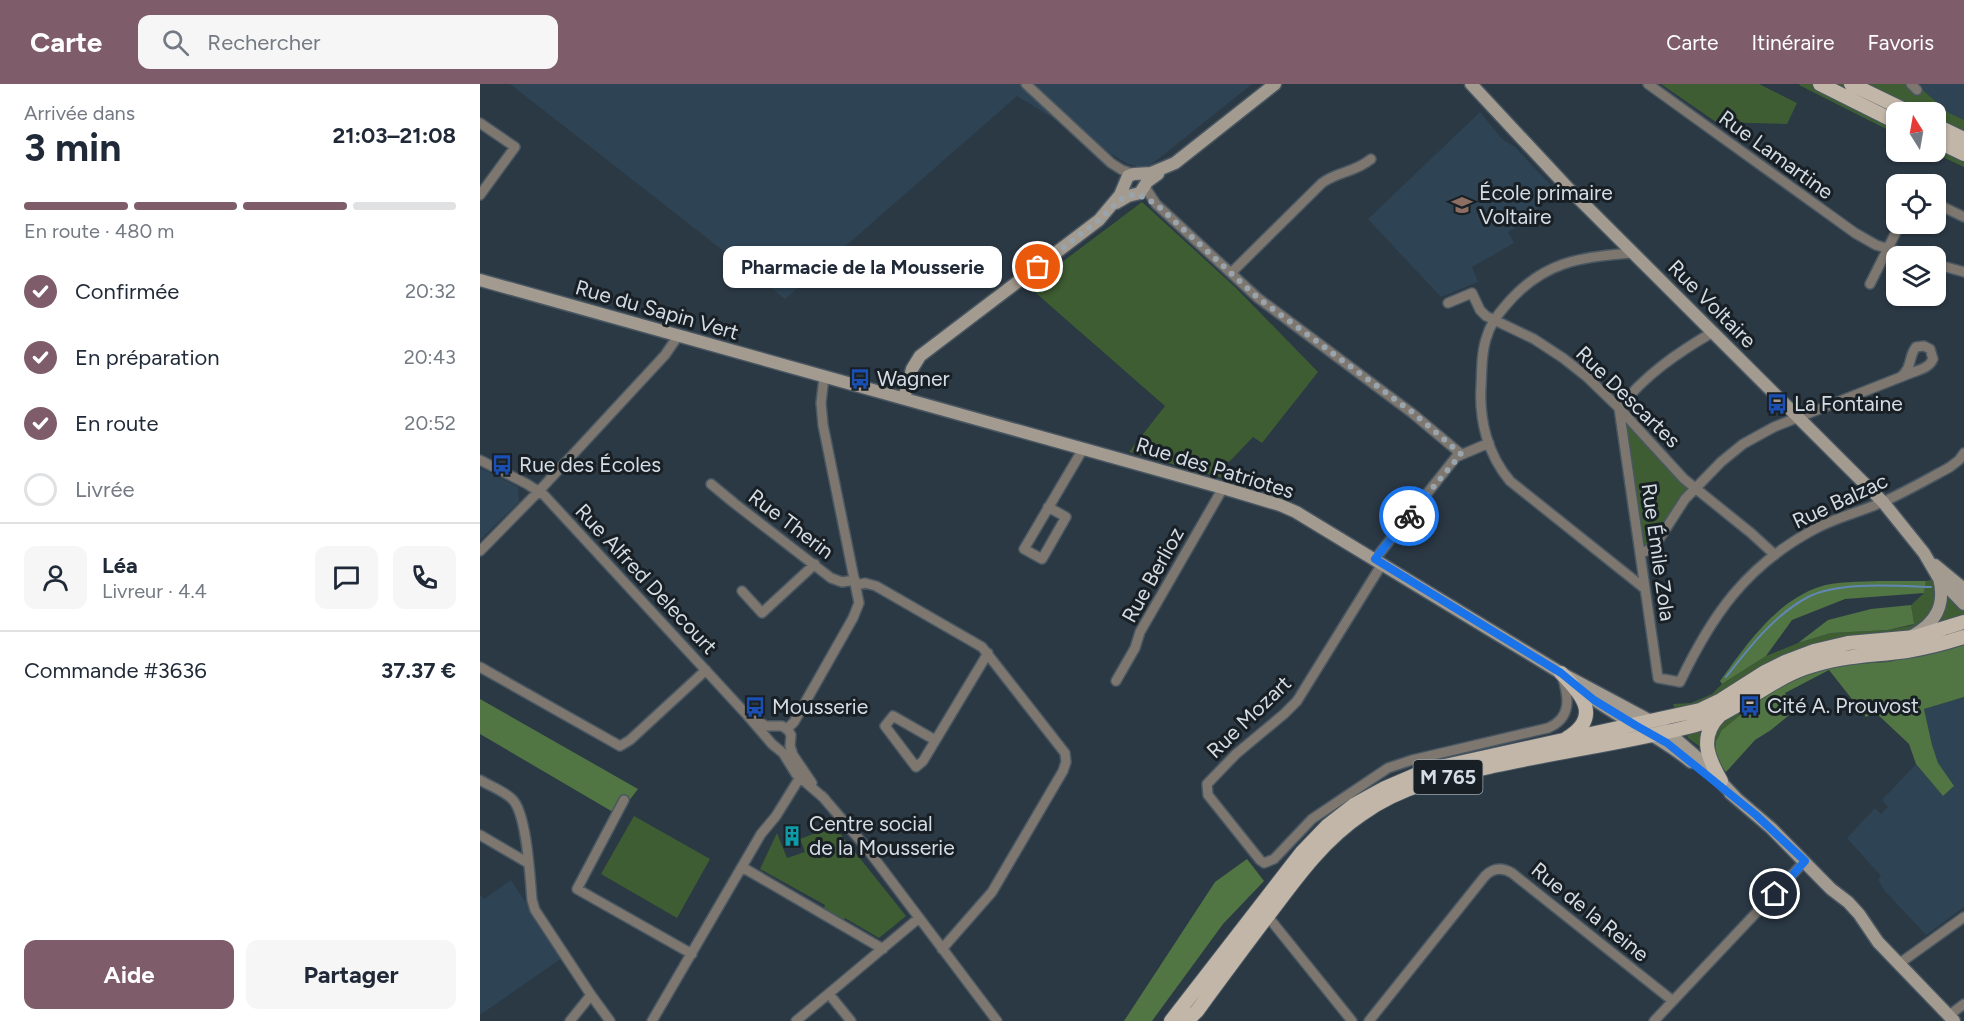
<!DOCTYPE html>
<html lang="fr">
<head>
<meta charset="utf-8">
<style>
  :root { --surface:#fff; --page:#f6f6f7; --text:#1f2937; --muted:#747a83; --line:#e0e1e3; --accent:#7e5c69 }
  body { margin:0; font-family:Figtree,sans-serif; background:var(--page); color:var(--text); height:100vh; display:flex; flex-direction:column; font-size:22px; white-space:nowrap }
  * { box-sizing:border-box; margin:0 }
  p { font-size:20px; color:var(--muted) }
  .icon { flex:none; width:33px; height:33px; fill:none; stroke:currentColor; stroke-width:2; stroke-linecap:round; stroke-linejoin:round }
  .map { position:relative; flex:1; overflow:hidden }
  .side { display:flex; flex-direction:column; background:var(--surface); width:480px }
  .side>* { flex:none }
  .needle { width:39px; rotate:349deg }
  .fabs { position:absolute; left:1406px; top:18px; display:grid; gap:12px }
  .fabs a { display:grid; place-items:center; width:60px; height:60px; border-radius:12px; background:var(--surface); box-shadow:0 2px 4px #0004; font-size:30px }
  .pin { position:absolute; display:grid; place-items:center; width:51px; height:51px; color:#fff; margin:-26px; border:3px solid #fff; border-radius:50%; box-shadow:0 2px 6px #0007 }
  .courier { position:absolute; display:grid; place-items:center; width:60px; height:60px; margin:-30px; border:4px solid #1a73e8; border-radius:50%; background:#fff; color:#222; box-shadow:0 2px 8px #0007 }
  .bubble { position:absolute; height:42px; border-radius:12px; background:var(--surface); box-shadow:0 2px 4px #0004; font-size:20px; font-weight:700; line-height:42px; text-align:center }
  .summary em { font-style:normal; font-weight:700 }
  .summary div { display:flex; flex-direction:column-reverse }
  .summary { display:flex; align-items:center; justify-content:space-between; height:102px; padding:0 24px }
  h1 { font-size:39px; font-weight:700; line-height:45px }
  .bar { display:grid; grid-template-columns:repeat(4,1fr); gap:9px 6px; align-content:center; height:72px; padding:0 24px }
  .bar i { height:8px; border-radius:4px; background:var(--line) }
  .bar .current { background:var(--accent) }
  .bar p { grid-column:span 4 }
  .line { display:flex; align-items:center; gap:15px; padding:0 24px; border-top:2px solid var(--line) }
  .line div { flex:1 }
  .round { display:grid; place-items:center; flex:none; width:63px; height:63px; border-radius:12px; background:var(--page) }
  ol { padding:0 24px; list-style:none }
  li { display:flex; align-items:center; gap:18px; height:66px }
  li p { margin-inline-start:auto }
  li .icon { padding:6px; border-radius:50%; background:var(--accent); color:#fff; stroke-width:4 }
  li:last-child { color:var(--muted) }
  li i { width:33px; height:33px; border:3px solid var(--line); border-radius:50% }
  .primary-button { display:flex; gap:12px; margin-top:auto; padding:12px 24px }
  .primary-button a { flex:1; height:69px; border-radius:12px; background:var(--accent); color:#fff; font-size:24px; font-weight:700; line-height:69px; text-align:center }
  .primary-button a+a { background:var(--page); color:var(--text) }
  header { display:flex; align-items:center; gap:36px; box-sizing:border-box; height:84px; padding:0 30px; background:var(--accent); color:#fff }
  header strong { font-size:28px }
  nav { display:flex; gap:33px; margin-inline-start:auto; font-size:21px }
  .search { width:420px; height:54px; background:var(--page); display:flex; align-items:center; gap:15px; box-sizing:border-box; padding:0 21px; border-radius:12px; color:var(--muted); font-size:22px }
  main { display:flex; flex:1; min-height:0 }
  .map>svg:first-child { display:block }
  .built { fill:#2e4353 }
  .green { fill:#3e5d32 }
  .forest { fill:#527544 }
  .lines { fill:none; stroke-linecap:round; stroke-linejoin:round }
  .stream { stroke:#6187b6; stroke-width:2 }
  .street-casing { stroke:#495762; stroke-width:12 }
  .secondary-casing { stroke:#495762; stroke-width:15 }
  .primary-casing { stroke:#495762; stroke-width:16 }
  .street { stroke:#7d7770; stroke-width:9 }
  .secondary { stroke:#a49b90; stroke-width:12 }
  .primary { stroke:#c2b6a8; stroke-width:14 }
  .done { stroke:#99a4ac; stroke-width:6; stroke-dasharray:0 10.8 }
  .route { stroke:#1a73e8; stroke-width:8 }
  .labels { text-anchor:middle; stroke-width:6; stroke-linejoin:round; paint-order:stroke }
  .shield { fill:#192025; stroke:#9ca4ab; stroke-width:1.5 }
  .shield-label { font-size:20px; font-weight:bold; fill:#d4dde4 }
  .street-label { font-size:21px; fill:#d4dde4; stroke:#192025 }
  .poi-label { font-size:21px; fill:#d4dde4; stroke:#192025; text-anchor:start }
</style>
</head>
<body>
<header>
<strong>Carte</strong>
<div class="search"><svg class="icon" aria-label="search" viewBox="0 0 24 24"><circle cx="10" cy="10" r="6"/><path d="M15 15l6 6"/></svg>Rechercher</div>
<nav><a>Carte</a><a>Itinéraire</a><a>Favoris</a></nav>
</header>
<main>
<section class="side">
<div class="summary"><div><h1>3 min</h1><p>Arrivée dans</p></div><em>21:03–21:08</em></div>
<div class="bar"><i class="current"></i><i class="current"></i><i class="current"></i><i></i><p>En route · 480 m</p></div>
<ol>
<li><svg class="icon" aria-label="check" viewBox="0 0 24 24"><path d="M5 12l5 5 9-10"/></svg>Confirmée<p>20:32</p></li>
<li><svg class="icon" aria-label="check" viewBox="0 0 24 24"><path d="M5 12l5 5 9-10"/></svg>En préparation<p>20:43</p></li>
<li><svg class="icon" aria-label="check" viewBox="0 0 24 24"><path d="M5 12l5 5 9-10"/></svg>En route<p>20:52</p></li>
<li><i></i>Livrée</li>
</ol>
<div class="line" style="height:108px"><a class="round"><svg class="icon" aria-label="person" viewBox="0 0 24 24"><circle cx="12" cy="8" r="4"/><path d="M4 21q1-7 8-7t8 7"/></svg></a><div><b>Léa</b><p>Livreur · 4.4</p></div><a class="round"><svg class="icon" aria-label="chat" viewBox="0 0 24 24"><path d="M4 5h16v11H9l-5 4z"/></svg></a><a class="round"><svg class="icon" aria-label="phone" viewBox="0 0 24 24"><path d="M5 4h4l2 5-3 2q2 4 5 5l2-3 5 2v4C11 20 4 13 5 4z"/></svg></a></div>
<div class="line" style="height:78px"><div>Commande #3636</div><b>37.37 €</b></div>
<div class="primary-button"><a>Aide</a><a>Partager</a></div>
</section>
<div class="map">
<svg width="1484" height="937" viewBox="0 0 1484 937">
  <rect width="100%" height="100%" fill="#2b3945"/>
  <path class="built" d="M30,0H772L667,84L648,80L537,12L305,215Z
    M1436,0H1484V36L1469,29Z
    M1000,28L1022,55L1035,63L1076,107L1042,140L1028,148L1034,159L992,183L998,198L961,213L888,135Z
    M0,384L38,403L39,418L0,456Z
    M1484,613V823L1446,851L1404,806L1398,795L1401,792L1367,754L1395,724L1401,730L1408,723L1402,716L1436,680L1463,712L1473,703L1458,680L1452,661L1444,625Z
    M31,796L82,874L0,931V811L4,815Z"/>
  <path class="green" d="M1181,0H1279L1317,19L1307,40L1236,38Z
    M1320,0H1436L1469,29L1484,36V83L1452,68H1455V28H1416V50L1319,1Z
    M662,118L755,203L838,288L782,359L773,353L749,378L746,377L744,381L750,386L742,394L649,368L685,322L549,203Z
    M1146,337L1208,406L1164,464Z
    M1478,491L1484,496V558L1409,578L1374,580L1344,585L1311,596L1235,674L1208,654L1193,620L1211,619L1232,610L1242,600L1286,572L1318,559L1351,549L1408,546L1433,541L1431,521L1444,509L1446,497Z
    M154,732L230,775L197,834L121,790Z
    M354,742L426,832L399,854L365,834L362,840L342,829L345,821L280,785L297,749L307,774L325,768L320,755Z"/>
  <path class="forest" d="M1399,497H1446L1444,509L1365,515L1312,536L1286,572L1242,600L1240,597C1266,561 1295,518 1339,503C1355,497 1382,498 1399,497Z
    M1431,521L1434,540L1408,546L1351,549L1318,559L1348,536L1391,525Z
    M1484,558V613L1444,625L1452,661L1458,679L1474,702L1463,712L1436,680L1429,660L1395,628L1386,633L1349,586L1305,609L1314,627L1291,646L1275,656L1246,688L1235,674L1236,658L1242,646L1283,613L1311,596L1344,585L1374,580L1409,578Z
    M0,615L158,705L138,731L0,650Z
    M767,775L784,797L743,840L672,937H644L735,798Z"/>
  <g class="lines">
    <path class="stream" d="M1246,593C1269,564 1294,531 1328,513C1359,497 1417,502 1451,503"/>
    <g class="street-casing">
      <path id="street" d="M546,0L631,79L642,86L654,90
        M1168,0L1375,149L1396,161L1432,172
        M1431,0L1437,6
        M0,39L35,63L0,111
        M665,103L676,120L778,214L932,329L981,370
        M1455,119L1484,133
        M1154,169C1101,172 1062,178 1026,221C1018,230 1010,241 1007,252C1001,268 1002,286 1001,303C999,337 1008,371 1030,397L1164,504
        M1455,180L1484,188
        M751,189L842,99C858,87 874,89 891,75
        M1390,200L1420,140
        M968,219L992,209L1000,226L1006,232L1054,255L1083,274L1107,293L1139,324L1204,395L1271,449L1295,471
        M1233,248C1197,269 1165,291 1139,324L1178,594L1200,598C1232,531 1266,482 1333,446C1356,433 1381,428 1405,417C1427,407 1448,395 1470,383L1479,376L1484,369
        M0,376L47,400L64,411L267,631L292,660L303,669L316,690L345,715
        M231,400L254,419L351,494L362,498L375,496
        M568,423L586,433L562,475L544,465L603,365
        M0,467L59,407L185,271L198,252
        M1160,470L1174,463L1205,415L1241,378L1263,360L1294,343L1431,289C1439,286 1449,284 1453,275L1450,265L1444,262L1436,263C1428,273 1433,282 1421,293
        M895,475L976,373L1009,359
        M902,480L817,617L804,630L756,670L727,700L728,711L780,776L784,779L794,775L832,735L908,684L932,676L1068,644C1092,634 1089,613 1082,592
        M376,501L385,499L396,502L502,563L585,669L586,678L583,687L512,808L462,865
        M262,507L282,529L335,480
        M0,583L140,662L150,656L226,586
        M636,597L655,564L660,548L743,404
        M274,635L286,642H302L308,646L311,651L310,662L313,671L332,699
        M307,645L314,638L373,534L379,519L343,341L341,319L344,293
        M455,656L413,632L405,642L436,683L443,677L508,569
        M0,696C10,702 24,707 32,715C47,729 50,794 52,816L55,826L111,911L90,937
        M342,712L385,762L517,937
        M144,716L97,805L212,870
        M0,751L48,779
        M262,783L403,865
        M785,829L872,937
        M1420,879L1484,833
        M349,910L371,937
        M111,911L130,937
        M1468,932L1484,920
        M172,937L281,750L296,732L322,690
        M316,937L439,834
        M889,937L1005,792C1013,784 1022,783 1032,789L1193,917
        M1174,937L1325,777"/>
    </g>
    <g class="secondary-casing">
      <path id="secondary" d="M991,0L1089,105L1403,418L1444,469L1458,493L1484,520
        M636,119L648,112L660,109L667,98L678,90
        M0,196L743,404L800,421L816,428L1081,589L1182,643L1219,675L1256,714
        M424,314L432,285L440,272L619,136L640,111L648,92L654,90L671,89L695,79L795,0
        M1455,481L1484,505
        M1432,552C1456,539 1466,521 1459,494
        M1108,611C1141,636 1179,651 1211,678
        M1250,709L1291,744L1351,805L1368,818L1379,830L1398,858L1474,937"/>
    </g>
    <g class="primary-casing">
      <path id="primary" d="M1340,0L1416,38
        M1371,0L1429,28
        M1455,41L1484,55
        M1455,56L1484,70
        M1081,589C1102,610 1122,633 1087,654
        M1240,631C1218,653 1228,674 1241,697
        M691,937L822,768L847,742L874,721L905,704L940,689L965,682L1220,626L1241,616L1285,588L1305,578L1334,567L1368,559L1435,553L1484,538
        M707,937L717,927C742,893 767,859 793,825C819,790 845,755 882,730C920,702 967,692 1013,682C1077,668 1144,659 1208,643C1251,633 1283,599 1325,584C1361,571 1390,572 1427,567C1446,564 1465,559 1484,553"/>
    </g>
    <use href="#street" class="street"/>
    <use href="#secondary" class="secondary"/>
    <use href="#primary" class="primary"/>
  </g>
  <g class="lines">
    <path class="done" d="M558,183L619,136L640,116L648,112L657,110L676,120L778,214L932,328L981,370L929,432"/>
    <path class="route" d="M929,432L895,475L1081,589L1114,616L1155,641L1187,659L1276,731L1325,777L1295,810"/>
  </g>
  <defs>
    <g id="school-bare" transform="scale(1.62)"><path d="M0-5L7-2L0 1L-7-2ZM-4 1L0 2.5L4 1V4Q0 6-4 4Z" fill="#8d6e63" stroke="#192025" stroke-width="2.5" paint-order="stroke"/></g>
    <g id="bus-bare" transform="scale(1.62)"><path d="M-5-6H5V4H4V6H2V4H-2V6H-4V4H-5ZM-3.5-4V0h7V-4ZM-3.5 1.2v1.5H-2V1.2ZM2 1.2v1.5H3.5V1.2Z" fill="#1a4fb4" stroke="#192025" stroke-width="2.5" paint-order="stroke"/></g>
    <g id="building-bare" transform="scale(1.62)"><path d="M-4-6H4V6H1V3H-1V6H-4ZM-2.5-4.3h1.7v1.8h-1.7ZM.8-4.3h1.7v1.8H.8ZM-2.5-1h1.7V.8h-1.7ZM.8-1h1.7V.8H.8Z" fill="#0f9aa8" stroke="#192025" stroke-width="2.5" paint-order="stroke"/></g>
  </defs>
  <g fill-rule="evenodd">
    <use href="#school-bare" x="982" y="121"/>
    <use href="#bus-bare" x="380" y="295"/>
    <use href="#bus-bare" x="1297" y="320"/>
    <use href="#bus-bare" x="22" y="381"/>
    <use href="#bus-bare" x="1270" y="622"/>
    <use href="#bus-bare" x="275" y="623"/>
    <use href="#building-bare" x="312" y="752"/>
  </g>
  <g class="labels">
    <rect class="shield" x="933.5" y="676" width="69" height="34" rx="4.5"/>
    <g class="shield-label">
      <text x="968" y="700">M 765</text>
    </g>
    <g class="street-label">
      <text transform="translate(1296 71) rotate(36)" y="7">Rue Lamartine</text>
      <text transform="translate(1232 220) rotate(45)" y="7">Rue Voltaire</text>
      <text transform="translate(177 226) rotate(16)" y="7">Rue du Sapin Vert</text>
      <text transform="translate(1148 313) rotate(44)" y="7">Rue Descartes</text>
      <text transform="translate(735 384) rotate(17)" y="7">Rue des Patriotes</text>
      <text transform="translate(1360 417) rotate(-25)" y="7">Rue Balzac</text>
      <text transform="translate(311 440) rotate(37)" y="7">Rue Therin</text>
      <text transform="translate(1178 468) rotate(82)" y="7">Rue Émile Zola</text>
      <text transform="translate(673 491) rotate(-61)" y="7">Rue Berlioz</text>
      <text transform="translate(166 495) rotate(47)" y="7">Rue Alfred Delecourt</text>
      <text transform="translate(769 633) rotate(-44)" y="7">Rue Mozart</text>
      <text transform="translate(1110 828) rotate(39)" y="7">Rue de la Reine</text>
    </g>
    <g class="poi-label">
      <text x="999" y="116">École primaire<tspan x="999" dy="24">Voltaire</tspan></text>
      <text x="397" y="302">Wagner</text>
      <text x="1314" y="327">La Fontaine</text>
      <text x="39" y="388">Rue des Écoles</text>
      <text x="1287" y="629">Cité A. Prouvost</text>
      <text x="292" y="630">Mousserie</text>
      <text x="329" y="747">Centre social<tspan x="329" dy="24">de la Mousserie</tspan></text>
    </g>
  </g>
</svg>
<div class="fabs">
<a><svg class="needle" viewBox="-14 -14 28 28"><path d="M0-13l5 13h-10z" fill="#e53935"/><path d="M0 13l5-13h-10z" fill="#747a83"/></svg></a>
<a><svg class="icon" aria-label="locate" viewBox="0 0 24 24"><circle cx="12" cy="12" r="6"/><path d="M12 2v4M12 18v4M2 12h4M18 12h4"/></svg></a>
<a><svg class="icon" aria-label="layers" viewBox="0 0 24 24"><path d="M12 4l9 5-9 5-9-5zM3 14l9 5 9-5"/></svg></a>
</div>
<div class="pin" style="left:558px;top:183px;background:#ea580c"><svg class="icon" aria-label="bag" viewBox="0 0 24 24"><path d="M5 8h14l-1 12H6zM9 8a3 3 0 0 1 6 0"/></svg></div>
<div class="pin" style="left:1295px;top:810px;background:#1f2937"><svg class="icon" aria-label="home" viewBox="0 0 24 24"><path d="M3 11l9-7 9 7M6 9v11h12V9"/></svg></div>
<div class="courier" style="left:929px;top:432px"><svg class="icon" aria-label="bike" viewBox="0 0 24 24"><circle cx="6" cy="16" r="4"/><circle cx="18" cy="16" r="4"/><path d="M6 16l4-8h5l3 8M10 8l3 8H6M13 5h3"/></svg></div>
<div class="bubble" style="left:243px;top:162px;width:279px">Pharmacie de la Mousserie</div>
</div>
</main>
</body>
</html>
